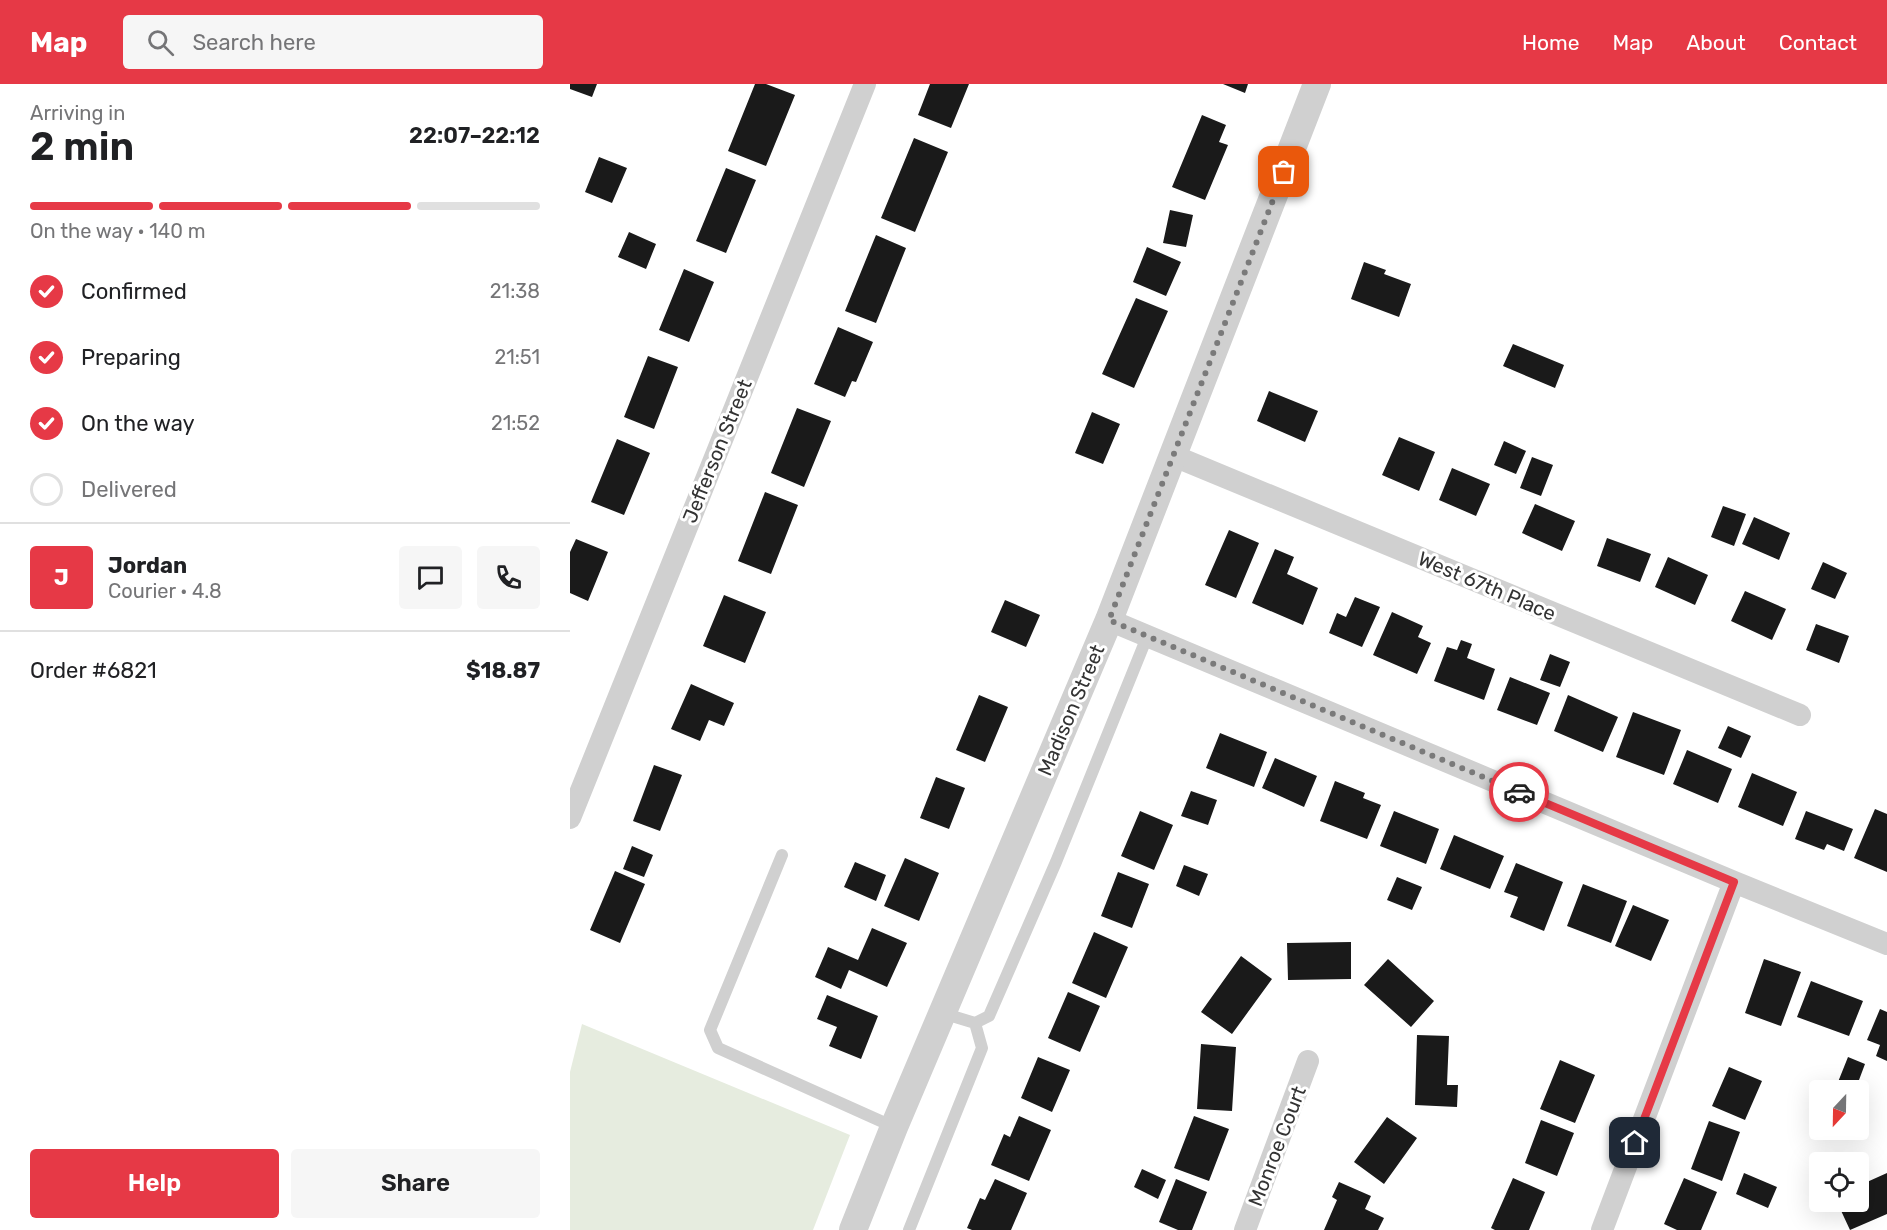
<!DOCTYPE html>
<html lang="en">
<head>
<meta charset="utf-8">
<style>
  :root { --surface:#fff; --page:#f6f6f6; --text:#202124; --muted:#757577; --line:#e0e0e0; --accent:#e63946 }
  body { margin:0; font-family:Rubik,sans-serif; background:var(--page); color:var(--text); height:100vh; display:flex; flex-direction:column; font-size:22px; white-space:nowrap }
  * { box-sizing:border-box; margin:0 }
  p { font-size:20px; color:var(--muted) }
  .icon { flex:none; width:33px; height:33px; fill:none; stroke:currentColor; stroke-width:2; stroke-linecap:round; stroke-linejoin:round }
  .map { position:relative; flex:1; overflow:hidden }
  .drawer { display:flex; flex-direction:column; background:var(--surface); width:570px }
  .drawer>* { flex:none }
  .needle { width:39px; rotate:202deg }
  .buttons { position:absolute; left:1239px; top:996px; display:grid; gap:12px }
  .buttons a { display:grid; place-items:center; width:60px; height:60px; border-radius:6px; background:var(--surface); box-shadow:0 6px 24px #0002; font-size:30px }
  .pin { position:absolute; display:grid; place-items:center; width:51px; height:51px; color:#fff; margin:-26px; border-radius:12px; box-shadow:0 3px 9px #0006 }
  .courier { position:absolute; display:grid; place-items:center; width:60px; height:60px; margin:-30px; border:4px solid #e63946; border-radius:50%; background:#fff; color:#222; box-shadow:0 2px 8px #0007 }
  .head em { font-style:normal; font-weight:600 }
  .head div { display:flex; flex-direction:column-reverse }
  .head { display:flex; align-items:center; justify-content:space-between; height:102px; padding:0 30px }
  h1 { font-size:39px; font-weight:600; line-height:45px }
  .bar { display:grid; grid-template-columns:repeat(4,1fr); gap:9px 6px; align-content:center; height:72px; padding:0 30px }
  .bar i { height:8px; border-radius:4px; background:var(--line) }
  .bar .current { background:var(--accent) }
  .bar p { grid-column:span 4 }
  .line { display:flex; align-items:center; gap:15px; padding:0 30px; border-top:2px solid var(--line) }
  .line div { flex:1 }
  .round { display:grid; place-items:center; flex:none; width:63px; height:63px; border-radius:6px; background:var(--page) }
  ol { padding:0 30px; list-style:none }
  li { display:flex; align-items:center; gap:18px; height:66px }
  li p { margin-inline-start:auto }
  li .icon { padding:6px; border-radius:50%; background:var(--accent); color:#fff; stroke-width:4 }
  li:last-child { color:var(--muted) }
  li i { width:33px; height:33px; border:3px solid var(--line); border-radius:50% }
  .button { display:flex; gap:12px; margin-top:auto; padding:12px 30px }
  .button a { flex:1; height:69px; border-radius:6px; background:var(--accent); color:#fff; font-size:24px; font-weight:600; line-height:69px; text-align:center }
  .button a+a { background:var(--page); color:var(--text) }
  header { display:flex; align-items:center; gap:36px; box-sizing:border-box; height:84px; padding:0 30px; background:var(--accent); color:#fff }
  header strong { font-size:28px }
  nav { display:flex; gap:33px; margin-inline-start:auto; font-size:21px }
  .search { width:420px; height:54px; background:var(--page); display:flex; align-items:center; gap:15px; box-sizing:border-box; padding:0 21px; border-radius:6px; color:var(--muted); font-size:22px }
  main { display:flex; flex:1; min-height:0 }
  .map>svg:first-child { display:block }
  .green { fill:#e6ecdf }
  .building { fill:#1a1a1a }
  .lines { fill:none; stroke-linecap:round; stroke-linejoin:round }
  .service { stroke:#d0d0d0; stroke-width:12 }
  .minor { stroke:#d0d0d0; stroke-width:22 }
  .tertiary { stroke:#d0d0d0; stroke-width:28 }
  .done { stroke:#7a7a7a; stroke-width:6; stroke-dasharray:0 10.8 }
  .route { stroke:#e63946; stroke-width:8 }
  .labels { text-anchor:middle; stroke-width:6; stroke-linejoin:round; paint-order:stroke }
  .street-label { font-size:20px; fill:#333; stroke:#fff }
</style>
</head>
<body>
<header>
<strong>Map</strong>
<div class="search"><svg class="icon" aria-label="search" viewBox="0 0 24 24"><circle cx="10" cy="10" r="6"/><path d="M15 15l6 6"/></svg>Search here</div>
<nav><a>Home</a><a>Map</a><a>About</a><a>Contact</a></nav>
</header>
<main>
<section class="drawer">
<div class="head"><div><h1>2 min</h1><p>Arriving in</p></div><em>22:07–22:12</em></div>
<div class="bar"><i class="current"></i><i class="current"></i><i class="current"></i><i></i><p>On the way · 140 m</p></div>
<ol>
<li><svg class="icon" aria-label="check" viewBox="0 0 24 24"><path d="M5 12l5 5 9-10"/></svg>Confirmed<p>21:38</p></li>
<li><svg class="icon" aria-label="check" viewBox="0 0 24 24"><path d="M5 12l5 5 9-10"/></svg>Preparing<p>21:51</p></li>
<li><svg class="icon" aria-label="check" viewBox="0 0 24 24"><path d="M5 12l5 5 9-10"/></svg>On the way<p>21:52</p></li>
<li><i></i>Delivered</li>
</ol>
<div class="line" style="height:108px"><b class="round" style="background:var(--accent);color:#fff">J</b><div><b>Jordan</b><p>Courier · 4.8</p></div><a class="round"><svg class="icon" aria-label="chat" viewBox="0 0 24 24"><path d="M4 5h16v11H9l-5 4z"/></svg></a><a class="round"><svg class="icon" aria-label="phone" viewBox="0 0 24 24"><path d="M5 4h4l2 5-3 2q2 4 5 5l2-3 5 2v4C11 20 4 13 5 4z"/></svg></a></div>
<div class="line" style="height:78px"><div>Order #6821</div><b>$18.87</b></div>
<div class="button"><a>Help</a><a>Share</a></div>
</section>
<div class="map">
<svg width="1317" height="1146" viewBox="0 0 1317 1146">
  <rect width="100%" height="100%" fill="#fff"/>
  <path class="green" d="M12,940L280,1051L243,1146H0V988Z"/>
  <path class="building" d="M0,0H27L22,13L0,5Z
    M185,0H196L225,11L196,82L158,67Z
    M360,0H399L381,44L348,31Z
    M653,0H678L675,9Z
    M632,31L656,41L649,58L658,61L635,116L602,103Z
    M344,54L378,68L345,148L311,134Z
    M29,73L57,84L42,119L15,108Z
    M156,84L186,96L156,169L126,157Z
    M600,126L623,131L616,163L593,159Z
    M59,148L86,160L76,185L48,173Z
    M306,151L336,164L306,239L275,227Z
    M577,163L611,178L596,212L563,198Z
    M794,178L816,186L814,190L841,200L829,233L781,215Z
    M114,185L144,198L119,258L89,246Z
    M566,214L598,227L564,304L532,290Z
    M268,243L303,258L286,298L282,297L275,313L244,300Z
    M943,260L994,281L985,304L933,282Z
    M78,272L108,283L84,345L54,333Z
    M699,307L748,327L735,358L687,337Z
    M227,324L261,337L234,403L201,389Z
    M522,328L550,340L533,380L505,369Z
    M829,353L865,368L849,407L812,391Z
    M47,355L80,369L54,431L21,418Z
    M934,357L956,367L946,390L924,381Z
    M962,373L983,381L971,412L950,404Z
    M882,384L920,400L906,432L869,416Z
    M195,408L228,421L201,490L168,477Z
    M965,420L1005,437L992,467L952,449Z
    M1153,422L1176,430L1164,462L1141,453Z
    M1184,433L1220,449L1209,476L1172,460Z
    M659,446L689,459L666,514L635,501Z
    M1037,454L1081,470L1070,498L1027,482Z
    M6,455L38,468L18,517L0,509V468Z
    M705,465L724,473L717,490L748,504L733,541L682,519Z
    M1098,473L1138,491L1125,521L1085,503Z
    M1253,478L1277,489L1265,515L1241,505Z
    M1175,507L1216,525L1202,556L1161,537Z
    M154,511L196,528L175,579L133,562Z
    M785,513L810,523L792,563L759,549L767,529L776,533Z
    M435,516L470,531L456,563L421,548Z
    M822,528L853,542L848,553L861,559L847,590L803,571Z
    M1246,540L1279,552L1269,579L1236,566Z
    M891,556L902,560L897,574L925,585L914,616L864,597L877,563L887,566Z
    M980,570L1000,578L990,603L970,596Z
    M940,593L980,609L967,641L927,626Z
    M121,600L164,619L154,642L139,636L130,657L101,645Z
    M409,611L438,623L415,678L386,666Z
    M998,611L1048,633L1033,668L984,647Z
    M1063,628L1111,646L1094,691L1046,673Z
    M1158,642L1181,652L1171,674L1148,664Z
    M650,649L697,668L684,703L636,684Z
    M1117,666L1162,685L1148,719L1103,700Z
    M705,674L747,692L734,723L692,704Z
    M84,681L112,691L90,747L63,737Z
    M1182,689L1227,708L1213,742L1168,723Z
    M366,693L395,704L379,745L350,734Z
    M765,697L795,709L793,714L811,721L797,755L750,737Z
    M621,707L647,716L638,741L611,732Z
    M1305,725L1317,730V788L1284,774Z
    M570,727L603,741L584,786L551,772Z
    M824,727L869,745L856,780L810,762Z
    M1236,727L1283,745L1274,767L1257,760L1254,766L1225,755Z
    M884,751L934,772L920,805L870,785Z
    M62,762L83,771L74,793L53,785Z
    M335,774L369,789L349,837L314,822Z
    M285,778L316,791L306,817L274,803Z
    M946,779L993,798L974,847L940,833L948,813L934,808Z
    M614,781L638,790L629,812L606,802Z
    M45,787L75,800L50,859L20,846Z
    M548,788L579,800L562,844L531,832Z
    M827,793L852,803L842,826L817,816Z
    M1013,800L1057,817L1041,859L997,842Z
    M1063,821L1099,836L1081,877L1045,862Z
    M302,844L337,859L317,903L279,886L271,905L245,893L258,863L288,876Z
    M524,848L558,863L536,914L502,899Z
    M781,858V895L718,896L717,859Z
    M671,872L702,895L662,950L631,928Z
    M818,875L864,917L841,943L794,901Z
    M1194,875L1231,888L1211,942L1175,929Z
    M1241,897L1293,917L1279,952L1227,933Z
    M498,908L530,922L510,968L478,954Z
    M257,911L308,932L291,975L259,962L267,943L247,935Z
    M1310,925L1317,928V977L1306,972L1310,961L1297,956Z
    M847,951L879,952L877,1001H888L887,1023L845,1021Z
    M631,960L666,963L662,1027L627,1025Z
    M468,973L500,986L482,1028L451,1014Z
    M1278,973L1295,980L1286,1004L1268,998Z
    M990,976L1025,991L1005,1039L970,1025Z
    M1159,983L1192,997L1175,1036L1142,1022Z
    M449,1032L481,1046L459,1097L421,1081L434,1050L440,1053Z
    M624,1032L659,1045L639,1097L604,1084Z
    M817,1033L847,1054L814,1100L784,1078Z
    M971,1036L1004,1049L987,1092L955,1079Z
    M1139,1037L1170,1048L1152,1097L1121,1085Z
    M572,1085L596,1096L588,1115L564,1103Z
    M1174,1089L1207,1103L1198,1124L1166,1110Z
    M1317,1089V1130L1280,1146L1267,1118H1288V1102Z
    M943,1094L975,1108L959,1146H925L921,1144Z
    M1114,1094L1147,1108L1131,1146H1107L1094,1140Z
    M425,1095L457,1109L441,1146H402L397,1144L410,1114L415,1116Z
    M606,1095L637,1108L622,1146H608L589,1138Z
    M769,1098L801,1112L795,1125L814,1134L808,1146H754L767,1116L762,1113Z"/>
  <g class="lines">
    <path class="service" d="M212,771L140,946L148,964L324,1043
      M372,929L405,939L419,932L486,778L577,553
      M339,1146L412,964L405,939"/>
    <path class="minor" d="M604,372L1230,631
      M539,536L1164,798L1317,860
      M0,734L295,0
      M675,1146L738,977
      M1032,1146L1164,798"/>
    <path class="tertiary" d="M283,1146L324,1043L539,536L747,0"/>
  </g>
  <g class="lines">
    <path class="done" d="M714,88L539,536L949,708"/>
    <path class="route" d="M949,708L1164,798L1065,1059"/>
  </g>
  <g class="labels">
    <g class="street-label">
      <text transform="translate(147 367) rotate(-68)" y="7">Jefferson Street</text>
      <text transform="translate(917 502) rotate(23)" y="7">West 67th Place</text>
      <text transform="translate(501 626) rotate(-67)" y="7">Madison Street</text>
      <text transform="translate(707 1062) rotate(-69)" y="7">Monroe Court</text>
    </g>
  </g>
</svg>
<div class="buttons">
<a><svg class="needle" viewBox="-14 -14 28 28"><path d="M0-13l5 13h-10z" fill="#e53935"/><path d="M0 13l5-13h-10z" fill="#757577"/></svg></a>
<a><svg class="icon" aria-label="locate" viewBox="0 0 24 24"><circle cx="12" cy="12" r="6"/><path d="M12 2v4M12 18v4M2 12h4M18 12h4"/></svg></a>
</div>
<div class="pin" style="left:714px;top:88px;background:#ea580c"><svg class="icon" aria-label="bag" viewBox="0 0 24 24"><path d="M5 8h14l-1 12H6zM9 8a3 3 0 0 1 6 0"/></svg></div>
<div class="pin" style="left:1065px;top:1059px;background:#1f2937"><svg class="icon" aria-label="home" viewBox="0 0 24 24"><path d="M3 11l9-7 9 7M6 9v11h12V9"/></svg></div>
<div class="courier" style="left:949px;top:708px"><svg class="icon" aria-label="car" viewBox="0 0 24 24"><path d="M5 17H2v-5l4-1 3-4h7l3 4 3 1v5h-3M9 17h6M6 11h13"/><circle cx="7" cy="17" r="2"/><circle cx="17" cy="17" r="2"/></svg></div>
</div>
</main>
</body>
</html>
